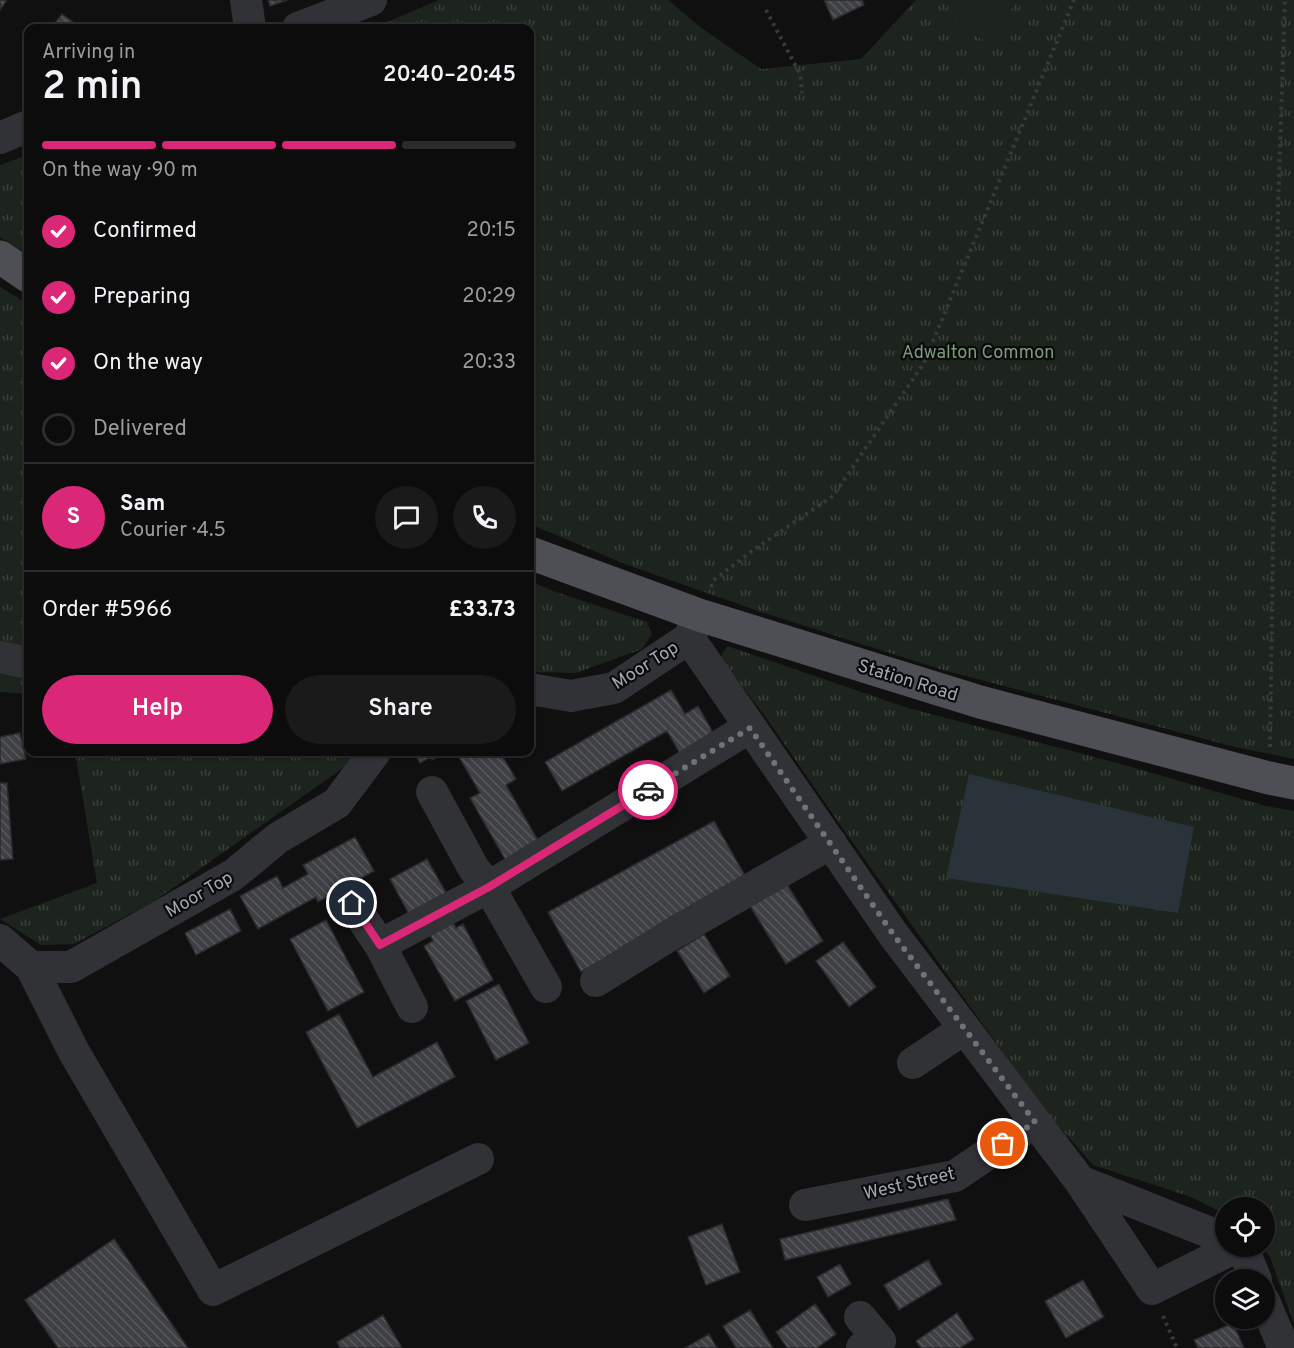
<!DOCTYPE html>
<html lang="en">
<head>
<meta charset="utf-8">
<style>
  :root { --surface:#0c0c0d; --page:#1a1a1b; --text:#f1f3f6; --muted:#9a9b9d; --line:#2c2c2e; --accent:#db2777 }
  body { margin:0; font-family:Overpass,sans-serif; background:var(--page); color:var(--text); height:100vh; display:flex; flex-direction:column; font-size:22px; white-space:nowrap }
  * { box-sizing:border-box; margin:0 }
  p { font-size:20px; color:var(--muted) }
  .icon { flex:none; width:33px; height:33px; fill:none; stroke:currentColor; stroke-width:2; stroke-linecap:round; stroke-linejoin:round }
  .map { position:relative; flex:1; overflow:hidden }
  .side { position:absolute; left:24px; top:24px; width:510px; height:732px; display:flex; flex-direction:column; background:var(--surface); border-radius:12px; box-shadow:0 2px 4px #0004,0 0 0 2px var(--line) }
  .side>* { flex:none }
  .tools { position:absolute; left:1215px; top:1197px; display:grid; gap:12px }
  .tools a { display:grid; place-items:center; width:60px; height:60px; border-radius:50%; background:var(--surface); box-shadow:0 2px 4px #0004,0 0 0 2px var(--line); font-size:30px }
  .pin { position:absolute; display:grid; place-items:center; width:51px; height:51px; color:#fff; margin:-26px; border:3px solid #fff; border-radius:50%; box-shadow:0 2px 6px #0007 }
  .courier { position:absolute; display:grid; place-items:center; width:60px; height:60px; margin:-30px; border:4px solid #db2777; border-radius:50%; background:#fff; color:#222; box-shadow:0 2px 8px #0007 }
  .summary em { font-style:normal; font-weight:600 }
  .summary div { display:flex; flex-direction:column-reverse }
  .summary { display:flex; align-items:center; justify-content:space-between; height:102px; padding:0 18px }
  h1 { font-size:39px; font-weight:600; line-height:45px }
  .bar { display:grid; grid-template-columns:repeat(4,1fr); gap:9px 6px; align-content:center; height:72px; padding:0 18px }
  .bar i { height:8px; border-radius:4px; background:var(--line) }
  .bar .active { background:var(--accent) }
  .bar p { grid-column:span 4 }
  .line { display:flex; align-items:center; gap:15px; padding:0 18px; border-top:2px solid var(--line) }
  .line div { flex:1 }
  .round { display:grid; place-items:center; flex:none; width:63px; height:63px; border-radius:32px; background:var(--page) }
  ol { padding:0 18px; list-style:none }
  li { display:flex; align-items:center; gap:18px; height:66px }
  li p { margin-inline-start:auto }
  li .icon { padding:6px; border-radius:50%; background:var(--accent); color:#fff; stroke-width:4 }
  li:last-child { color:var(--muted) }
  li i { width:33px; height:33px; border:3px solid var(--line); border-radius:50% }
  .cta { display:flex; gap:12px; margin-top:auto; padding:12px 18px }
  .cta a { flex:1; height:69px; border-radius:36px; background:var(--accent); color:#fff; font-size:24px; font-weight:600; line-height:69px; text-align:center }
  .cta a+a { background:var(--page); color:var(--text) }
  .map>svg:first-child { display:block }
  .grass { fill:url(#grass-tufts) }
  .garden { fill:#1c241d }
  .water { fill:#2a3339 }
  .building { fill:url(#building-back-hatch); stroke:#2a2a2d; stroke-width:1.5 }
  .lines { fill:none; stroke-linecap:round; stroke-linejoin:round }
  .path { stroke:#37393d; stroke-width:4; stroke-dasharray:3 4.5; stroke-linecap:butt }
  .minor { stroke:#313236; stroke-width:32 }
  .major { stroke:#4d4f55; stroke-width:33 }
  .done { stroke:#6f727a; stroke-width:6; stroke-dasharray:0 10.8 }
  .route { stroke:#db2777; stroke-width:8 }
  .labels { text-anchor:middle; stroke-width:4.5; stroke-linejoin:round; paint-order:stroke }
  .park-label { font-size:18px; fill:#799c79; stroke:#0b0b0c }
  .street-label { font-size:18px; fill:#a2a7b2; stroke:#0b0b0c }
</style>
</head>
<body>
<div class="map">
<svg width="1294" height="1348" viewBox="0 0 1294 1348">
  <defs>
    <pattern id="grass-tufts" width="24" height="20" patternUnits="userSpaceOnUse" patternTransform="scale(1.5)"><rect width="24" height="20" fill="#1c241d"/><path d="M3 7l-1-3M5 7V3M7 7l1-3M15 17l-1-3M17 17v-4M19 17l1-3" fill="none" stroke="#3a413b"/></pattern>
    <pattern id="building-back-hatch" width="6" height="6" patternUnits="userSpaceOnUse" patternTransform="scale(1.5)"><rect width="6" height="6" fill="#3f4044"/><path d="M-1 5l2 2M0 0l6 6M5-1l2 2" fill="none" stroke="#58595d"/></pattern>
  </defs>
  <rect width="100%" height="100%" fill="#101011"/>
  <path class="grass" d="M439,0H668L700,27L761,69L861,59L916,0H1294V759L1231,746L943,670L758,611L625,564L530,524V28H373Z
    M28,155V255L0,237V165Z
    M0,287L28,304V694L0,692Z
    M530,581L553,591L647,622L652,634L642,649L576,673L530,672Z
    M727,646L908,708L1121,764L1266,806L1294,811V1324L1270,1257L1263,1247L1264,1246V1208H1226L1225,1214L1191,1197L1093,1165L1042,1107L848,836L765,716L720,658Z
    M75,752H357L350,763L153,902L74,944L41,945L0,919L97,883Z"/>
  <path class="garden" d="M968,0H1016L994,45L955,26Z"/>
  <path class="water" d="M969,774L1194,827L1178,913L946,878Z"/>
  <path class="building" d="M0,0H7L0,10Z
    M268,0H288L270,6Z
    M824,0H862L864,5L833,20Z
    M62,14L81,28H51Z
    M671,690L685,714L698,706L716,738L682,757L667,731L562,791L545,762Z
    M20,733L26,759L0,764V737Z
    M414,752H447L432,760L431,757L420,763Z
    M456,752H500L516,779L506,785L539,842L506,861L470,798L480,793Z
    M0,783H7L13,859L0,860Z
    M714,821L748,881L581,972L548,912Z
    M355,837L374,871L318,902L316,897L258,929L240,896L277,876L283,888L308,874L303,865Z
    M427,859L448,896L441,900L456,928L463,924L493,980L455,1001L424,946L433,941L419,914L411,918L390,879Z
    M784,880L823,941L786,964L748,903Z
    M230,909L241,931L196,955L185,933Z
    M326,920L364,992L328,1011L290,939Z
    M704,934L730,976L704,993L677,951Z
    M843,942L876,987L849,1007L816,961Z
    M499,984L529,1043L496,1060L466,1001Z
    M339,1014L373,1077L437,1042L455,1077L357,1128L306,1032Z
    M948,1199L956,1220L785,1260L780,1239Z
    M722,1224L740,1272L706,1285L688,1237Z
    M114,1239L188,1348H58L25,1300Z
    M928,1260L942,1284L899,1310L884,1285Z
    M840,1264L851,1284L828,1297L817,1277Z
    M1083,1280L1104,1317L1066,1338L1045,1301Z
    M815,1304L836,1334L817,1348H787L776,1332Z
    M750,1310L773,1348H736L723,1326Z
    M957,1313L974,1339L960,1348H921L916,1341Z
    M383,1315L402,1348H340L337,1342Z
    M1233,1323L1244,1348H1198L1194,1340Z
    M709,1334L717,1348H685Z"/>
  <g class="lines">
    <path class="path" d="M766,10L800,74L802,93
      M711,587L714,580L752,551L833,496L924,363L1074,0
      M1270,747L1278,208L1285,0
      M1163,1316L1177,1348"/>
    <path class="minor" d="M246,0L250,28
      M298,28L371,0
      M0,138L28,126
      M699,615L689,638L893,934L1080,1181L1226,1239
      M0,657L28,663
      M530,689L571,696L614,688L689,638
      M432,792L474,869L489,887L546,987
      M352,903L380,945L412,1007
      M0,940L31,967H71L233,875L278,838L337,803L375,752
      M380,945L489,887L750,727
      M31,967L74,1052L213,1290L478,1159
      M596,981L677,931L831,843
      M913,1063L964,1029
      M1080,1181L1152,1289L1238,1246
      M805,1205L955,1176L1035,1122
      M1242,1246L1256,1280
      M1264,1301L1284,1348
      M860,1317L880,1341L862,1348"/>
    <path class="major" d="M0,257L28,276
      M530,553L699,615L980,702L1269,778L1294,783"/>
  </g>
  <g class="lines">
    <path class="done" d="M648,790L750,728L893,934L1035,1122L1003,1144"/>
    <path class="route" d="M352,903L380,945L489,887L648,790"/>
  </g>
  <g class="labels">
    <g class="park-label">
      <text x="978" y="358">Adwalton Common</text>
    </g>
    <g class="street-label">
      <text transform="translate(645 665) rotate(-32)" y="6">Moor Top</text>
      <text transform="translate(908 680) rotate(17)" y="6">Station Road</text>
      <text transform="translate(199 894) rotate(-30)" y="6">Moor Top</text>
      <text transform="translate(909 1183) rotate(-13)" y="6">West Street</text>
    </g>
  </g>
</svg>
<div class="tools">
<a><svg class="icon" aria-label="locate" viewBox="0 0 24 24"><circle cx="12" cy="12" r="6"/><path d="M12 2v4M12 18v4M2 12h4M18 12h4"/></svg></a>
<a><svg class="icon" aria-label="layers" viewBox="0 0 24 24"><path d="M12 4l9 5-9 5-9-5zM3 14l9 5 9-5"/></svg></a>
</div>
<div class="pin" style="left:1003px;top:1144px;background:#ea580c"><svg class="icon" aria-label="bag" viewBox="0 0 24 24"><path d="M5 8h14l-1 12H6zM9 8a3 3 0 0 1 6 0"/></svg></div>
<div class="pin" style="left:352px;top:903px;background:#1f2937"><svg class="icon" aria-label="home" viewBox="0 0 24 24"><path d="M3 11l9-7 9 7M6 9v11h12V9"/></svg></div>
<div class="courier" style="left:648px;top:790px"><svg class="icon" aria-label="car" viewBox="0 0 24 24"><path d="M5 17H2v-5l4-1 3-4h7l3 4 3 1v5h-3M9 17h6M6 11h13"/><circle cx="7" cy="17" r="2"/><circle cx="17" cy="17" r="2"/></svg></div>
<section class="side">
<div class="summary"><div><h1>2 min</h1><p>Arriving in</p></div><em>20:40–20:45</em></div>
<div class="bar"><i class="active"></i><i class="active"></i><i class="active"></i><i></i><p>On the way · 90 m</p></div>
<ol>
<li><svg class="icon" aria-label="check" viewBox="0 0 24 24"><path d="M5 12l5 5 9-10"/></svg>Confirmed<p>20:15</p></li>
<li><svg class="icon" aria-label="check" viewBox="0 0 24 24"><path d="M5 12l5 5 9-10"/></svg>Preparing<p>20:29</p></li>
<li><svg class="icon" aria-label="check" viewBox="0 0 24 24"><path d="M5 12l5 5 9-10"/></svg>On the way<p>20:33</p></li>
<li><i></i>Delivered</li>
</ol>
<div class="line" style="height:108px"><b class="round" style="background:var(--accent);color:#fff">S</b><div><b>Sam</b><p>Courier · 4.5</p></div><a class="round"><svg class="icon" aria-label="chat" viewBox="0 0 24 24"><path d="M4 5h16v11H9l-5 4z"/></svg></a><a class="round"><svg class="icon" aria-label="phone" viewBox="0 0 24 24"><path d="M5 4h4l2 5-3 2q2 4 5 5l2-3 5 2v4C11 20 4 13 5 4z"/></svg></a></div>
<div class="line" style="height:78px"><div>Order #5966</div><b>£33.73</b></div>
<div class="cta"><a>Help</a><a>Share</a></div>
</section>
</div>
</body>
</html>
